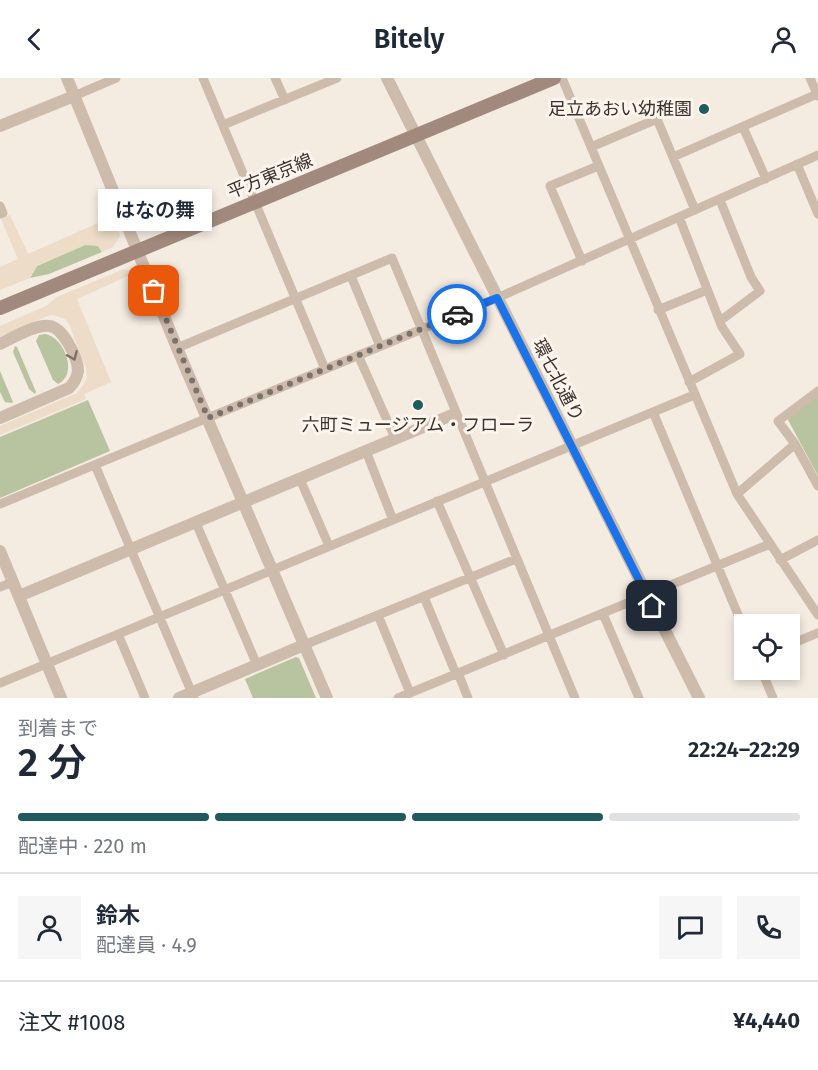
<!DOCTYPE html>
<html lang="ja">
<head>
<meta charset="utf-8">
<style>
  :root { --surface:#fff; --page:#f6f6f7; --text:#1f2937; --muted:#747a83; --line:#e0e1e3; --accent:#1f5a5e }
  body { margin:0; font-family:"Fira Sans","Noto Sans JP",sans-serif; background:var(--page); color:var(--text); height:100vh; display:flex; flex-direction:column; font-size:22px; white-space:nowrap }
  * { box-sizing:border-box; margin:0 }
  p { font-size:20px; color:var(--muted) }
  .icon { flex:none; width:33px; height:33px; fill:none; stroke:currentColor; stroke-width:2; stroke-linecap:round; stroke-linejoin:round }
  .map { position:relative; height:620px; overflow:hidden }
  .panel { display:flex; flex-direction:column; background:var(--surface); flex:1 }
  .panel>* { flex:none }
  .fabs { position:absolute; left:734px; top:536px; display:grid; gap:12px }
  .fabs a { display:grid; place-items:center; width:66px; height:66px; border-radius:0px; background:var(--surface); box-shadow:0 3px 9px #0003; font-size:30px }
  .pin { position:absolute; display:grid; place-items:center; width:51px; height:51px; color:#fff; margin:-26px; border-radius:12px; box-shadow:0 3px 9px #0006 }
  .courier { position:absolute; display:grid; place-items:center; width:60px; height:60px; margin:-30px; border:4px solid #1a73e8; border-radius:50%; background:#fff; color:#222; box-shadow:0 2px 8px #0007 }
  .bubble { position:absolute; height:42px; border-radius:0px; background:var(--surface); box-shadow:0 3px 9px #0003; font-size:20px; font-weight:600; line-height:42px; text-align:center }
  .overview em { font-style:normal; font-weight:600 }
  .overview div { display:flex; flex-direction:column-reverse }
  .overview { display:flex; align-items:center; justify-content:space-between; height:102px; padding:0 18px }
  h1 { font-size:39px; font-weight:600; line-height:45px }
  .bar { display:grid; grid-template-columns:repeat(4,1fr); gap:9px 6px; align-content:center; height:72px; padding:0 18px }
  .bar i { height:8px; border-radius:4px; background:var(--line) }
  .bar .active { background:var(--accent) }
  .bar p { grid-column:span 4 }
  .line { display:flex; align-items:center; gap:15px; padding:0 18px; border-top:2px solid var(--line) }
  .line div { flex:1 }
  .round { display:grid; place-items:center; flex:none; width:63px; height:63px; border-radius:0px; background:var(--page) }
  header { display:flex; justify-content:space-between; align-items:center; height:78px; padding:0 18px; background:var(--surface); font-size:27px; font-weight:600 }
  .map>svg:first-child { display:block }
  .green { fill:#b8c4a0 }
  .plaza { fill:#ecdcc8 }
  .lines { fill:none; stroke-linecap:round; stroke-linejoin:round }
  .minor { stroke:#cdbbac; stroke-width:9 }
  .tertiary { stroke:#cdbbac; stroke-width:12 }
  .secondary { stroke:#a18a7d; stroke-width:14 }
  .oneway { stroke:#7d6f65 }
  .done { stroke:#7c716b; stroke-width:6; stroke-dasharray:0 10.8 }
  .route { stroke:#1a73e8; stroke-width:8 }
  .poi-dot { fill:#1f5a5e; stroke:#fbf5ee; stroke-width:2 }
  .labels { text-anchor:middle; stroke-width:6; stroke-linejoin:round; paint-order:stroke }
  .poi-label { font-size:18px; fill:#3b302b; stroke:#fbf5ee; text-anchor:end }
  .street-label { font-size:18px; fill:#3b302b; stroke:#fbf5ee }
</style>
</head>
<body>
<header><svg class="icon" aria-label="back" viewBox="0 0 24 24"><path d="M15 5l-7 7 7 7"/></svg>Bitely<svg class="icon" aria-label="person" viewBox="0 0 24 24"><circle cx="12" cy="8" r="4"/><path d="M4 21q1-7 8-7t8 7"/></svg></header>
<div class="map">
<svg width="818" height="620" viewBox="0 0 818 620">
  <rect width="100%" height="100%" fill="#f4ebe1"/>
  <path class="green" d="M93,166L98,168L102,174L49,196L30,200L37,188L85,167Z
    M45,256C64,259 79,296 58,306L53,302L36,263L39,257Z
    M15,268L17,269L36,314L35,316L29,311L13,274Z
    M0,293L13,324L12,325L5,324L0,314Z
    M818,318V398L787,340Z
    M88,322L110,373L0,420V359Z
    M296,579L299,580L316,620H253L245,601Z"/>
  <path class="plaza" d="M10,137L28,176L114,138L120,158L113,169L102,174L98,168L85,167L37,188L30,200L0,212V189L18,181L1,141Z
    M124,191L134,194L140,200L136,201L128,198L77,221L111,304L84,316L86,321L0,357V348L77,315L84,306L87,299L86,290L69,246L65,241L53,237L47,238L0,259V248L46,228L57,219Z"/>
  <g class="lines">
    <path class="minor" d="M203,0L325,291
      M275,0L285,22
      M562,0L737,416L818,537
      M810,0L818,18
      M74,18L116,0
      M223,47L337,0
      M743,49L766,101
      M591,69L657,41L695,132
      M673,79L817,16
      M797,86L818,136
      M720,122L751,199L760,213L720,243
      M0,128L3,135L0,136
      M679,139L722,249L740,276L689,304
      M582,183L550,108L598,88
      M351,198L380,268
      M658,232L707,212
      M177,270L392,180L575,620
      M358,277L395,360
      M818,313L778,343L795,366L818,408
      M653,334L744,551
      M366,373L393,442
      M95,387L194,620
      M300,401L329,468
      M737,416L795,366
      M437,423L504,577
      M0,426L497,220L818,77
      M196,445L257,587
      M780,482L818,462
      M0,509L13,504
      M424,519L456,596
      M603,536L639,620
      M378,537L410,615
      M118,556L145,620
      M304,567L516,481
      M789,567L818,555
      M761,591L773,620
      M458,595L468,620
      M0,605L694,317
      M398,620L770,466"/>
    <path class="tertiary" d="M67,0L177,270L327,620
      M387,0L699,620
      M0,48L74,18
      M0,266C12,260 36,246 49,248C63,249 78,280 78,293C77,300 74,305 69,310L0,340
      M0,473L61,620
      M19,518L452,337
      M179,620L304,567"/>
    <path class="secondary" d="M0,230L554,0"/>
  </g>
  <defs><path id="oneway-chevron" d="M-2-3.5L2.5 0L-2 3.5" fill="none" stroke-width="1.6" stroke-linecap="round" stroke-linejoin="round" transform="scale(1.5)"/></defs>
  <use class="oneway" href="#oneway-chevron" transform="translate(73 278) rotate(67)"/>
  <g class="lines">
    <path class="done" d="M154,213L208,340L457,236"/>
    <path class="route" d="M457,236L497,220L652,528"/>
  </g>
  <g class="poi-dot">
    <circle cx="704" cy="31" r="6"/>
    <circle cx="418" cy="327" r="6"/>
  </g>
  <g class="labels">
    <g class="poi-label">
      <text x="692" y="37">足立あおい幼稚園</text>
      <text x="418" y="353" text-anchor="middle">六町ミュージアム・フローラ</text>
    </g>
    <g class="street-label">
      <text transform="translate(270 98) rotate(-22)" y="6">平方東京線</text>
      <text transform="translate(558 302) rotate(63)" y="6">環七北通り</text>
    </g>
  </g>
</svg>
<div class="fabs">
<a><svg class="icon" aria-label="locate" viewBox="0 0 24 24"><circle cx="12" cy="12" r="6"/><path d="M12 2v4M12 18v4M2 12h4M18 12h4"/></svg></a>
</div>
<div class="pin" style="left:154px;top:213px;background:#ea580c"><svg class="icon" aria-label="bag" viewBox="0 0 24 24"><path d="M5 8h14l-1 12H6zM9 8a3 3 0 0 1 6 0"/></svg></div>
<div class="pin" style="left:652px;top:528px;background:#1f2937"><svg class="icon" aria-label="home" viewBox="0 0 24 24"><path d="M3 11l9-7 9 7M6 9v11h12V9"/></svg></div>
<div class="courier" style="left:457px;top:236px"><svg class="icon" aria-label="car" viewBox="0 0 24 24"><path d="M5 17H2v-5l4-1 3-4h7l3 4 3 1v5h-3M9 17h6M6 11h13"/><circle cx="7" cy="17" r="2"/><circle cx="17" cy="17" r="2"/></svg></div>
<div class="bubble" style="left:98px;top:111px;width:114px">はなの舞</div>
</div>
<section class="panel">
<div class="overview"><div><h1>2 分</h1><p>到着まで</p></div><em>22:24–22:29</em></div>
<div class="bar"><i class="active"></i><i class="active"></i><i class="active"></i><i></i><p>配達中 · 220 m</p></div>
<div class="line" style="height:108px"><a class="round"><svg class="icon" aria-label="person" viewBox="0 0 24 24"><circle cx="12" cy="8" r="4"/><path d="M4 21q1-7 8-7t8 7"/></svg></a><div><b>鈴木</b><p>配達員 · 4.9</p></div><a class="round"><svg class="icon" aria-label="chat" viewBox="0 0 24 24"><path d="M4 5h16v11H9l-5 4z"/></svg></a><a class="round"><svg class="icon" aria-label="phone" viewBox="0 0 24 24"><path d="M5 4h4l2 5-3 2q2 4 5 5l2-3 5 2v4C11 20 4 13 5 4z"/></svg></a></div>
<div class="line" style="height:78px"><div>注文 #1008</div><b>¥4,440</b></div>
</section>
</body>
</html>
